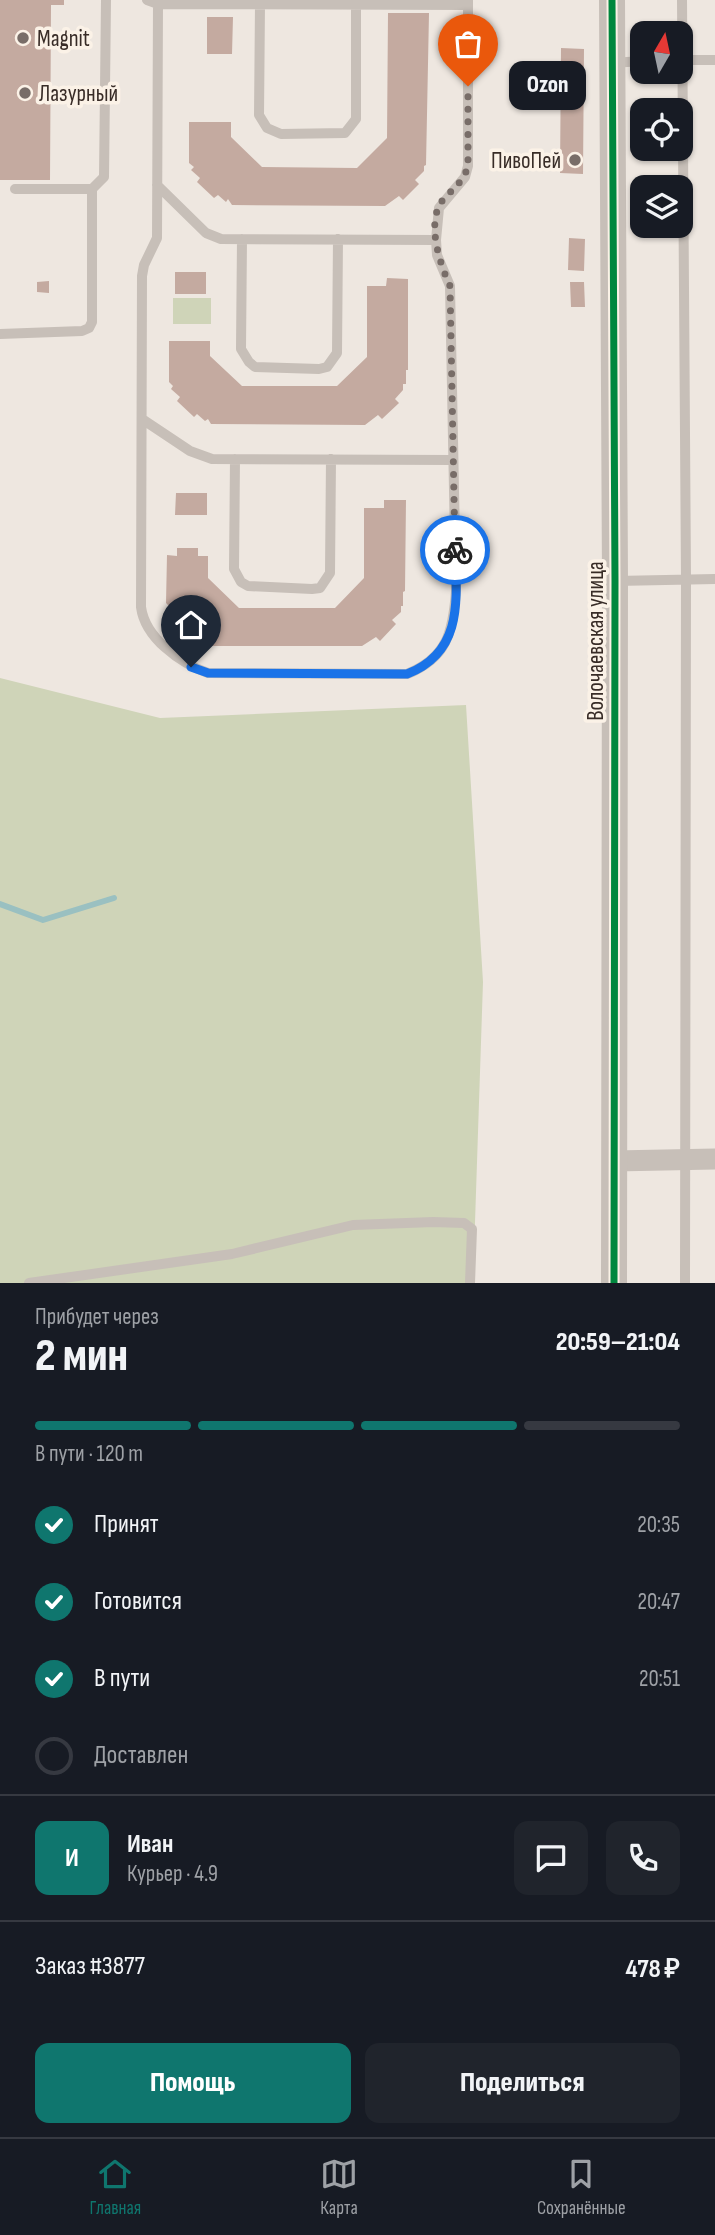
<!DOCTYPE html>
<html lang="ru">
<head>
<meta charset="utf-8">
<style>
  :root { --surface:#171b24; --page:#20242c; --text:#f1f3f6; --muted:#9ea1a6; --line:#363941; --accent:#0f766e }
  body { margin:0; font-family:"Sofia Sans Condensed",sans-serif; background:var(--page); color:var(--text); height:100vh; display:flex; flex-direction:column; font-size:26px; white-space:nowrap }
  * { box-sizing:border-box; margin:0 }
  p { font-size:23px; color:var(--muted) }
  .icon { flex:none; width:38px; height:38px; fill:none; stroke:currentColor; stroke-width:2; stroke-linecap:round; stroke-linejoin:round }
  .map { position:relative; height:1283px; overflow:hidden }
  .drawer { display:flex; flex-direction:column; background:var(--surface); flex:1 }
  .drawer>* { flex:none }
  .needle { width:46px; rotate:9deg }
  .buttons { position:absolute; left:630px; top:21px; display:grid; gap:14px }
  .buttons a { display:grid; place-items:center; width:63px; height:63px; border-radius:14px; background:var(--surface); box-shadow:0 2px 5px #0004; font-size:35px }
  .pin { position:absolute; display:grid; place-items:center; width:60px; height:60px; color:#fff; margin:-72px -30px; border-radius:50% 50% 50% 0; rotate:-45deg; box-shadow:0 0 7px #0007 }
  .pin .icon { rotate:45deg }
  .courier { position:absolute; display:grid; place-items:center; width:70px; height:70px; margin:-35px; border:5px solid #1a73e8; border-radius:50%; background:#fff; color:#222; box-shadow:0 2px 9px #0007 }
  .bubble { position:absolute; height:49px; border-radius:14px; background:var(--surface); box-shadow:0 2px 5px #0004; font-size:23px; font-weight:800; line-height:49px; text-align:center }
  .head em { font-style:normal; font-weight:800 }
  .head div { display:flex; flex-direction:column-reverse }
  .head { display:flex; align-items:center; justify-content:space-between; height:119px; padding:0 35px }
  h1 { font-size:46px; font-weight:800; line-height:52px }
  .bar { display:grid; grid-template-columns:repeat(4,1fr); gap:10px 7px; align-content:center; height:84px; padding:0 35px }
  .bar i { height:9px; border-radius:5px; background:var(--line) }
  .bar .on { background:var(--accent) }
  .bar p { grid-column:span 4 }
  .line { display:flex; align-items:center; gap:18px; padding:0 35px; border-top:2px solid var(--line) }
  .line div { flex:1 }
  .round { display:grid; place-items:center; flex:none; width:74px; height:74px; border-radius:14px; background:var(--page) }
  ol { padding:0 35px; list-style:none }
  li { display:flex; align-items:center; gap:21px; height:77px }
  li p { margin-inline-start:auto }
  li .icon { padding:7px; border-radius:50%; background:var(--accent); color:#fff; stroke-width:4 }
  li:last-child { color:var(--muted) }
  li i { width:38px; height:38px; border:4px solid var(--line); border-radius:50% }
  .button { display:flex; gap:14px; margin-top:auto; padding:14px 35px }
  .button a { flex:1; height:80px; border-radius:14px; background:var(--accent); color:#fff; font-size:28px; font-weight:800; line-height:80px; text-align:center }
  .button a+a { background:var(--page); color:var(--text) }
  .dock { display:flex; justify-content:space-around; align-items:center; height:98px; border-top:2px solid var(--line); background:var(--surface); font-size:19px; color:var(--muted) }
  .dock a { display:grid; justify-items:center; gap:4px }
  .dock .on { color:var(--accent) }
  .map>svg:first-child { display:block }
  .green { fill:#cfd4b8 }
  .lines { fill:none; stroke-linecap:round; stroke-linejoin:round }
  .stream { stroke:#9ac0c1; stroke-width:6 }
  .building { fill:#c4aaa0 }
  .service { stroke:#c7bfb8; stroke-width:10 }
  .minor { stroke:#c7bfb8; stroke-width:21 }
  .tertiary { stroke:#c7bfb8; stroke-width:26 }
  .cycleway-casing { stroke:#fbf2e7; stroke-width:11 }
  .cycleway { stroke:#00873e; stroke-width:7 }
  .done { stroke:#786d68; stroke-width:7; stroke-dasharray:0 12.6 }
  .route { stroke:#1a73e8; stroke-width:9 }
  .poi-dot { fill:#786d68; stroke:#fbf2e7; stroke-width:2.5 }
  .labels { text-anchor:middle; stroke-width:7; stroke-linejoin:round; paint-order:stroke }
  .poi-label { font-size:23px; fill:#382c27; stroke:#fbf2e7; text-anchor:start }
  .street-label { font-size:23px; fill:#382c27; stroke:#fbf2e7 }
</style>
</head>
<body>
<div class="map">
<svg width="715" height="1283" viewBox="0 0 715 1283">
  <rect width="100%" height="100%" fill="#eee7e0"/>
  <path class="green" d="M173,298H211V324H173Z
    M0,678L160,718L466,705L483,982L473,1283H0Z"/>
  <g class="lines">
    <path class="stream" d="M0,904L43,920L114,898"/>
  </g>
  <path class="building" d="M0,0H64V5H51L50,180H0Z
    M388,13H429L426,165L424,166V171L415,180L419,184L403,200L399,196L385,206L232,205L228,199L226,202L218,195L214,198L197,182L200,178L191,170L194,167L189,163V122H231V137L262,167L357,168L387,138Z
    M207,17H233L232,54H207Z
    M561,48L584,49L583,174L560,173Z
    M569,238L585,239L584,271L568,270Z
    M175,272H206V294H175Z
    M387,278L408,279V370H406V384H403V390L395,399L399,403L382,419L378,415L365,425L211,424L208,419L205,421L197,414L194,417L177,401L180,397L171,389L173,386L169,382V341H210V356L242,386H337L367,357V286H386Z
    M49,281V293L37,292V282Z
    M570,282H584L585,307H571Z
    M176,493H207V515H175Z
    M384,500H406L405,591L403,592V606H401V612L392,620L396,624L380,641L376,637L362,646H209L205,640L203,643L195,635L191,639L174,622L177,619L168,610L171,608L166,603L167,555L177,556V548H198V556H208V578L239,608H335L364,578V508H384Z"/>
  <g class="lines">
    <path class="service" d="M147,0L158,4L468,5V0
      M682,0L686,579L685,1283
      M158,4L157,238L144,265L142,276L141,607C145,638 180,663 208,673L407,674C447,658 453,632 456,591L450,286L437,255L436,240
      M260,4L259,115L267,128L281,134L345,133L356,119V5
      M681,60H715
      M612,63L642,61
      M157,185L206,233L221,239L436,240L439,208L465,177L468,166V5
      M15,189H92L104,177L106,0
      M242,239L241,349L249,362L255,367L319,369L327,367L337,353L338,239
      M0,334L82,331L89,328L92,322V189
      M142,419L190,451L212,459L453,460
      M235,459L234,569L241,582L248,586L312,589L320,588L330,573L331,459
      M616,581L715,579
      M29,1283L232,1254L353,1225L433,1222L464,1223L472,1229L470,1283"/>
    <path class="minor" d="M614,1161L715,1159"/>
    <path class="tertiary" d="M612,0L615,581L614,1283"/>
    <g class="cycleway-casing">
      <path id="cycleway" d="M612,0L615,581L614,1283"/>
    </g>
    <use href="#cycleway" class="cycleway"/>
  </g>
  <g class="lines">
    <path class="done" d="M455,550L450,286C440,264 426,223 442,201C452,189 463,183 468,166V86"/>
    <path class="route" d="M191,667L208,673L407,674C463,652 457,601 455,550"/>
  </g>
  <g class="poi-dot">
    <circle cx="23" cy="38" r="7"/>
    <circle cx="25" cy="93" r="7"/>
    <circle cx="575" cy="160" r="7"/>
  </g>
  <g class="labels">
    <g class="poi-label">
      <text x="37" y="46">Magnit</text>
      <text x="39" y="101">Лазурный</text>
      <text x="561" y="168" text-anchor="end">ПивоПей</text>
    </g>
    <g class="street-label">
      <text transform="translate(595 641) rotate(-90)" y="8">Волочаевская улица</text>
    </g>
  </g>
</svg>
<div class="buttons">
<a><svg class="needle" viewBox="-14 -14 28 28"><path d="M0-13l5 13h-10z" fill="#e53935"/><path d="M0 13l5-13h-10z" fill="#9ea1a6"/></svg></a>
<a><svg class="icon" aria-label="locate" viewBox="0 0 24 24"><circle cx="12" cy="12" r="6"/><path d="M12 2v4M12 18v4M2 12h4M18 12h4"/></svg></a>
<a><svg class="icon" aria-label="layers" viewBox="0 0 24 24"><path d="M12 4l9 5-9 5-9-5zM3 14l9 5 9-5"/></svg></a>
</div>
<div class="pin" style="left:468px;top:86px;background:#ea580c"><svg class="icon" aria-label="bag" viewBox="0 0 24 24"><path d="M5 8h14l-1 12H6zM9 8a3 3 0 0 1 6 0"/></svg></div>
<div class="pin" style="left:191px;top:667px;background:#1f2937"><svg class="icon" aria-label="home" viewBox="0 0 24 24"><path d="M3 11l9-7 9 7M6 9v11h12V9"/></svg></div>
<div class="courier" style="left:455px;top:550px"><svg class="icon" aria-label="bike" viewBox="0 0 24 24"><circle cx="6" cy="16" r="4"/><circle cx="18" cy="16" r="4"/><path d="M6 16l4-8h5l3 8M10 8l3 8H6M13 5h3"/></svg></div>
<div class="bubble" style="left:509px;top:61px;width:77px">Ozon</div>
</div>
<section class="drawer">
<div class="head"><div><h1>2 мин</h1><p>Прибудет через</p></div><em>20:59–21:04</em></div>
<div class="bar"><i class="on"></i><i class="on"></i><i class="on"></i><i></i><p>В пути · 120 m</p></div>
<ol>
<li><svg class="icon" aria-label="check" viewBox="0 0 24 24"><path d="M5 12l5 5 9-10"/></svg>Принят<p>20:35</p></li>
<li><svg class="icon" aria-label="check" viewBox="0 0 24 24"><path d="M5 12l5 5 9-10"/></svg>Готовится<p>20:47</p></li>
<li><svg class="icon" aria-label="check" viewBox="0 0 24 24"><path d="M5 12l5 5 9-10"/></svg>В пути<p>20:51</p></li>
<li><i></i>Доставлен</li>
</ol>
<div class="line" style="height:126px"><b class="round" style="background:var(--accent);color:#fff">И</b><div><b>Иван</b><p>Курьер · 4.9</p></div><a class="round"><svg class="icon" aria-label="chat" viewBox="0 0 24 24"><path d="M4 5h16v11H9l-5 4z"/></svg></a><a class="round"><svg class="icon" aria-label="phone" viewBox="0 0 24 24"><path d="M5 4h4l2 5-3 2q2 4 5 5l2-3 5 2v4C11 20 4 13 5 4z"/></svg></a></div>
<div class="line" style="height:91px"><div>Заказ #3877</div><b>478 ₽</b></div>
<div class="button"><a>Помощь</a><a>Поделиться</a></div>
</section>
<nav class="dock">
<a class="on"><svg class="icon" aria-label="home" viewBox="0 0 24 24"><path d="M3 11l9-7 9 7M6 9v11h12V9"/></svg>Главная</a>
<a><svg class="icon" aria-label="map" viewBox="0 0 24 24"><path d="M3 6l6-2 6 2 6-2v14l-6 2-6-2-6 2zM9 4v14M15 6v14"/></svg>Карта</a>
<a><svg class="icon" aria-label="saved" viewBox="0 0 24 24"><path d="M7 4h10v16l-5-4-5 4z"/></svg>Сохранённые</a>
</nav>
</body>
</html>
